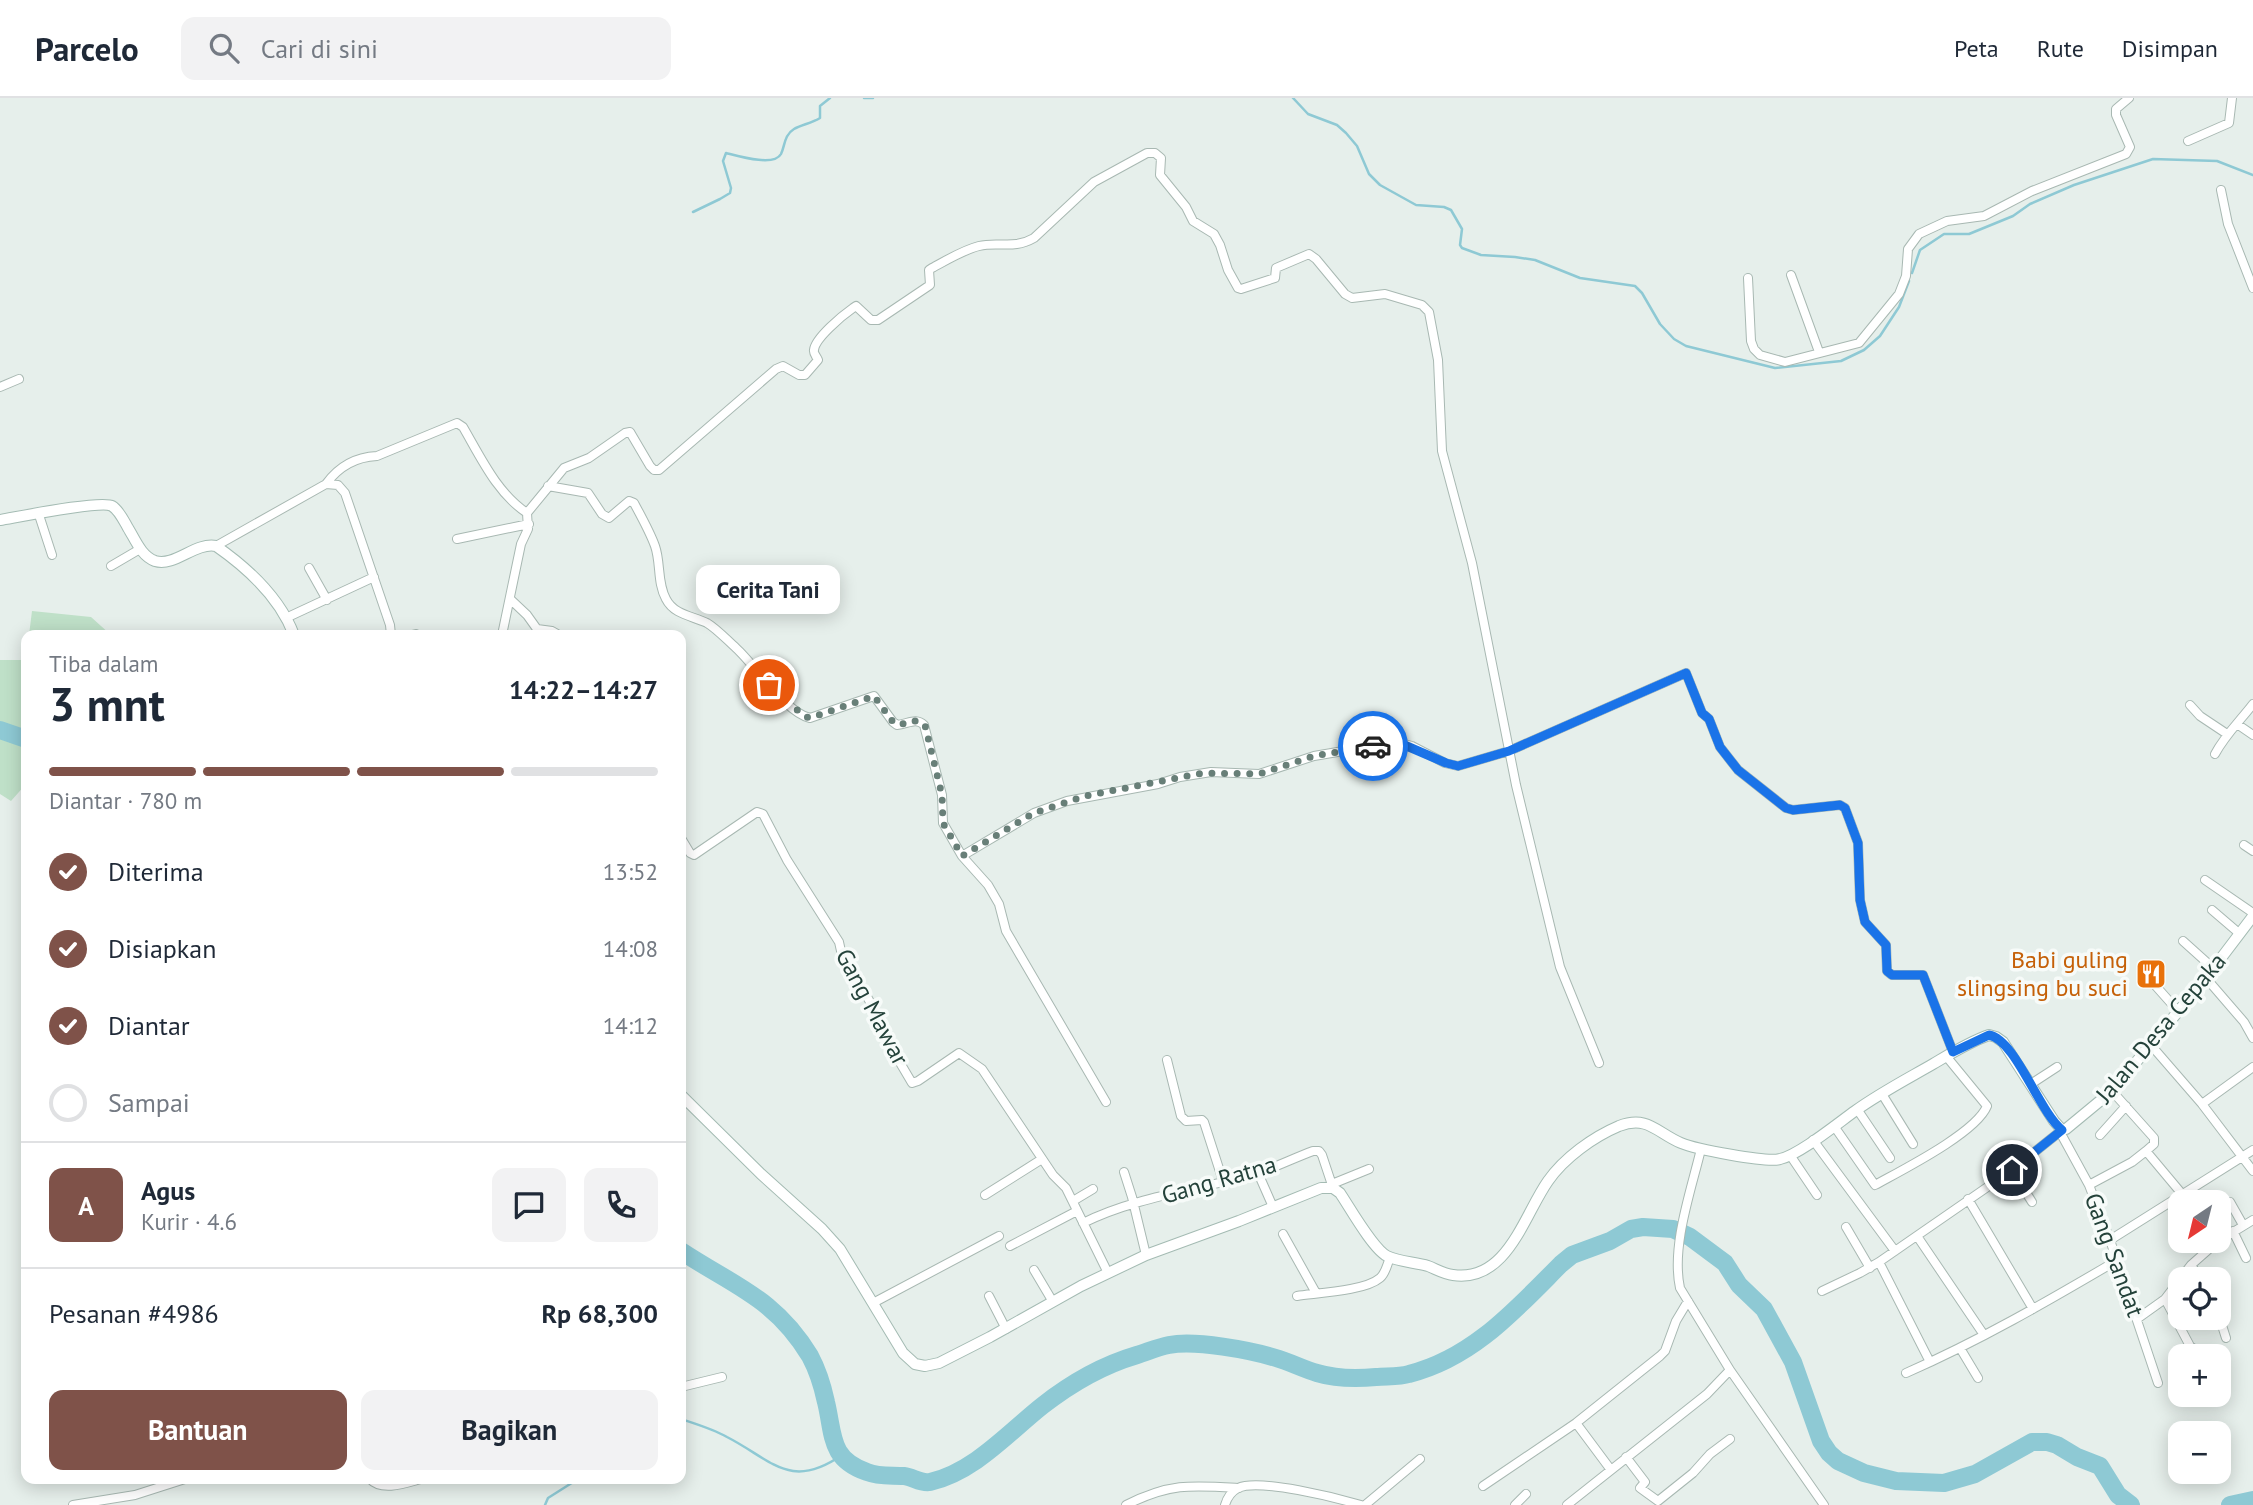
<!DOCTYPE html>
<html lang="id">
<head>
<meta charset="utf-8">
<style>
  :root { --surface:#fff; --page:#f2f2f3; --text:#1f2937; --muted:#747a83; --line:#e0e1e3; --accent:#7f5249 }
  body { margin:0; font-family:"PT Sans",sans-serif; background:var(--page); color:var(--text); height:100vh; display:flex; flex-direction:column; font-size:26px; white-space:nowrap }
  * { box-sizing:border-box; margin:0 }
  p { font-size:23px; color:var(--muted) }
  .icon { flex:none; width:38px; height:38px; fill:none; stroke:currentColor; stroke-width:2; stroke-linecap:round; stroke-linejoin:round }
  .map { position:relative; flex:1; overflow:hidden }
  .panel { position:absolute; left:21px; top:532px; width:665px; height:854px; display:flex; flex-direction:column; background:var(--surface); border-radius:14px; box-shadow:0 4px 18px #0003 }
  .panel>* { flex:none }
  .needle { width:46px; rotate:215deg }
  .tools { position:absolute; left:2168px; top:1092px; display:grid; gap:14px }
  .tools a { display:grid; place-items:center; width:63px; height:63px; border-radius:14px; background:var(--surface); box-shadow:0 4px 18px #0003; font-size:35px }
  .pin { position:absolute; display:grid; place-items:center; width:60px; height:60px; color:#fff; margin:-30px; border:4px solid #fff; border-radius:50%; box-shadow:0 2px 7px #0007 }
  .courier { position:absolute; display:grid; place-items:center; width:70px; height:70px; margin:-35px; border:5px solid #1a73e8; border-radius:50%; background:#fff; color:#222; box-shadow:0 2px 9px #0007 }
  .bubble { position:absolute; height:49px; border-radius:14px; background:var(--surface); box-shadow:0 4px 18px #0003; font-size:23px; font-weight:800; line-height:49px; text-align:center }
  .head em { font-style:normal; font-weight:800 }
  .head div { display:flex; flex-direction:column-reverse }
  .head { display:flex; align-items:center; justify-content:space-between; height:119px; padding:0 28px }
  h1 { font-size:46px; font-weight:800; line-height:52px }
  .bar { display:grid; grid-template-columns:repeat(4,1fr); gap:10px 7px; align-content:center; height:84px; padding:0 28px }
  .bar i { height:9px; border-radius:5px; background:var(--line) }
  .bar .current { background:var(--accent) }
  .bar p { grid-column:span 4 }
  .line { display:flex; align-items:center; gap:18px; padding:0 28px; border-top:2px solid var(--line) }
  .line div { flex:1 }
  .round { display:grid; place-items:center; flex:none; width:74px; height:74px; border-radius:14px; background:var(--page) }
  ol { padding:0 28px; list-style:none }
  li { display:flex; align-items:center; gap:21px; height:77px }
  li p { margin-inline-start:auto }
  li .icon { padding:7px; border-radius:50%; background:var(--accent); color:#fff; stroke-width:4 }
  li:last-child { color:var(--muted) }
  li i { width:38px; height:38px; border:4px solid var(--line); border-radius:50% }
  .action { display:flex; gap:14px; margin-top:auto; padding:14px 28px }
  .action a { flex:1; height:80px; border-radius:14px; background:var(--accent); color:#fff; font-size:28px; font-weight:800; line-height:80px; text-align:center }
  .action a+a { background:var(--page); color:var(--text) }
  header { display:flex; align-items:center; gap:42px; box-sizing:border-box; height:98px; padding:0 35px; background:var(--surface); border-bottom:2px solid var(--line) }
  header strong { font-size:33px }
  nav { display:flex; gap:38px; margin-inline-start:auto; font-size:24px }
  .search { width:490px; height:63px; background:var(--page); display:flex; align-items:center; gap:18px; box-sizing:border-box; padding:0 24px; border-radius:14px; color:var(--muted); font-size:26px }
  .map>svg:first-child { display:block }
  .green { fill:#bfe0c8 }
  .lines { fill:none; stroke-linecap:round; stroke-linejoin:round }
  .stream { stroke:#8ec9d4; stroke-width:2.5 }
  .river { stroke:#8ec9d4; stroke-width:18 }
  .street-casing { stroke:#a8b8b2; stroke-width:10 }
  .secondary-casing { stroke:#a4bbb3; stroke-width:12 }
  .street { stroke:#fff; stroke-width:8 }
  .secondary { stroke:#fff; stroke-width:10 }
  .done { stroke:#687f78; stroke-width:7; stroke-dasharray:0 12.6 }
  .route { stroke:#1a73e8; stroke-width:9 }
  .labels { text-anchor:middle; stroke-width:7; stroke-linejoin:round; paint-order:stroke }
  .food-label { font-size:24px; fill:#c56008; stroke:#f7fbf9; text-anchor:end }
  .street-label { font-size:24px; fill:#24423a; stroke:#f7fbf9 }
</style>
</head>
<body>
<header>
<strong>Parcelo</strong>
<div class="search"><svg class="icon" aria-label="search" viewBox="0 0 24 24"><circle cx="10" cy="10" r="6"/><path d="M15 15l6 6"/></svg>Cari di sini</div>
<nav><a>Peta</a><a>Rute</a><a>Disimpan</a></nav>
</header>
<div class="map">
<svg width="2253" height="1407" viewBox="0 0 2253 1407">
  <rect width="100%" height="100%" fill="#e6efeb"/>
  <path class="green" d="M32,513L91,519L111,537H29Z
    M26,556V686L11,703L0,696V562H25Z"/>
  <g class="lines">
    <path class="stream" d="M864,0H873
      M1293,0L1308,16L1337,27L1346,35L1357,48L1369,76L1380,87L1416,107L1444,109L1451,112L1462,131L1460,147L1462,150L1481,157L1515,159L1535,162L1580,180L1635,188L1642,195L1660,226L1674,241L1686,248L1775,270L1841,263L1864,252L1880,238L1899,209L1909,183
      M693,114L720,101L730,95L731,90L723,63L726,55C738,58 774,69 781,56C785,48 784,37 794,31C801,27 812,25 820,20V8L830,0
      M1912,175L1920,152L1944,136H1969L2013,118L2030,106L2074,87L2153,61L2217,63L2253,77
      M681,1321C696,1326 713,1331 727,1339C772,1362 790,1393 842,1357
      M545,1407L548,1400L578,1381"/>
    <path class="river" d="M0,632L26,641
      M681,1153C734,1188 775,1200 810,1258C817,1271 823,1290 826,1304C834,1337 829,1361 867,1374C879,1379 892,1377 904,1378C913,1379 921,1386 930,1384C974,1374 1008,1335 1042,1308C1070,1286 1103,1267 1137,1257C1147,1254 1158,1249 1169,1247C1196,1242 1250,1252 1276,1260C1290,1264 1303,1271 1317,1275C1337,1281 1356,1281 1376,1279C1387,1278 1399,1279 1409,1276C1473,1260 1516,1211 1561,1166L1572,1157L1610,1143L1631,1131L1643,1129L1673,1131L1690,1139L1725,1165L1739,1187L1764,1211L1793,1264L1821,1343L1829,1355L1838,1363L1864,1375L1896,1383L1944,1385L1975,1376L2032,1344H2047L2057,1347L2077,1359L2100,1368L2118,1397L2131,1407
      M2230,1407L2253,1402"/>
    <g class="street-casing">
      <path id="street" d="M2188,43L2229,25L2232,0
        M2221,92L2228,126L2253,190
        M1791,177L1819,254
        M1748,180L1751,243L1754,251L1760,257L1785,264L1859,245L1899,196L1906,178L1908,151L1919,136L1947,123L1984,118L2032,93L2126,56L2130,49L2116,17V11L2129,0
        M0,289L19,281
        M326,386L338,387L345,395L390,527L391,537
        M548,388L588,395L602,416L609,420L629,403L634,405C641,418 650,434 655,448C661,465 657,485 666,501C674,517 693,518 707,525C717,531 727,542 736,550C755,567 786,615 810,620L874,598L893,624L897,627C908,626 916,619 924,627L942,697L943,725L962,758L1034,715L1067,703L1158,686L1180,679L1211,674L1259,676L1314,658L1396,644L1412,648L1445,665L1458,668L1509,653L1686,575L1702,615L1709,621L1720,649L1738,672L1786,710L1793,712L1840,707L1845,710L1858,745L1860,802L1865,824L1886,847L1887,873L1892,877H1923L1953,954
        M39,417L52,457
        M457,441L529,426
        M216,448L326,386C339,368 355,359 377,358L457,325L463,329C481,360 497,395 527,415
        M111,468L140,451
        M309,470L327,502
        M510,501L527,517L537,531L552,533L559,537
        M288,519L374,479
        M412,537L416,536
        M502,537L521,446L528,431L527,415L564,370L589,360L625,335L630,334L650,368L654,372H659L776,271L783,268L799,277H805L818,262C817,259 813,255 814,252C815,240 843,217 853,210L856,208L871,222H878L927,189L930,187L929,172L932,170C947,162 963,152 979,148C999,143 1013,152 1034,140L1094,84L1147,55H1155L1161,60L1160,77L1186,109L1193,123L1214,136L1220,147L1228,172L1238,190L1241,191L1275,180L1276,170L1309,156L1316,161L1345,196L1352,200L1385,196L1422,207L1429,214L1438,262L1442,353L1472,465L1516,687L1560,869L1599,965
        M2190,607L2200,618L2227,636
        M2237,626L2253,637
        M2215,656C2225,637 2240,623 2253,606
        M681,740L690,755L694,757L757,714L763,716L787,762L839,844L841,853L874,911L889,946L912,985L918,983L959,955L982,971L1053,1077L1066,1090L1108,1175
        M2244,747L2253,753
        M962,758L988,787L999,806L1006,833L1106,1004
        M2205,782L2253,815
        M2212,812L2240,836
        M2183,843L2213,870
        M2146,877L2178,913
        M2206,880L2244,924L2253,940
        M2150,946L2202,1006L2253,1073
        M1167,962L1181,1018L1186,1023L1202,1022L1204,1024L1223,1083
        M2031,986L2057,969
        M2112,993L2154,1040V1046L2146,1053
        M1882,996L1913,1046
        M2202,1006L2253,969
        M1857,1011L1890,1060
        M1834,1028L1875,1087C1902,1072 1976,1035 1987,1008L1946,958
        M2060,1034L2089,1087L2110,1142L2158,1285
        M2100,1037L2126,1008
        M1813,1042L1895,1153
        M1790,1057L1817,1097
        M2012,1072L2032,1104
        M1124,1074L1132,1099L1146,1157
        M1258,1075L1273,1109
        M1332,1086L1369,1071
        M2089,1087L2132,1064L2146,1053L2182,1096
        M985,1097L1042,1061
        M1968,1101L2033,1211
        M1073,1103L1093,1091
        M2230,1104L2243,1127
        M1083,1125C1137,1098 1200,1092 1258,1075C1276,1069 1294,1060 1313,1053H1319L1322,1057L1333,1090
        M1846,1129L1870,1170
        M2233,1133L2246,1160
        M1283,1136L1316,1195
        M1917,1138L1984,1237
        M2110,1142L2253,1052
        M1010,1148L1077,1113
        M1879,1164L1930,1264
        M2191,1167L2200,1181
        M1034,1172L1053,1204
        M1822,1193L1860,1175L1879,1164L2012,1072L2062,1032
        M989,1198L1006,1231
        M1297,1198C1317,1195 1365,1193 1380,1180C1386,1175 1387,1166 1390,1160
        M2165,1201L2190,1248L2204,1258
        M873,1205L999,1138
        M2219,1218L2226,1240
        M2137,1221L2165,1201L2191,1167L2217,1144L2253,1122
        M1960,1250L1978,1280
        M1730,1272L1824,1407
        M1906,1275C1979,1243 2048,1203 2116,1163
        M681,1289L722,1279
        M1576,1325L1611,1372
        M1626,1359L1645,1384L1640,1390L1658,1403L1693,1375L1710,1356L1730,1341
        M370,1381C382,1394 406,1385 421,1381
        M1483,1388L1576,1325L1660,1258L1665,1253L1676,1223L1688,1203
        M73,1407L135,1397L185,1381
        M1126,1407C1170,1385 1191,1387 1239,1390
        M1225,1407C1227,1400 1231,1394 1238,1390C1259,1380 1337,1400 1361,1407
        M1365,1407L1420,1361
        M1515,1407L1526,1396
        M1567,1407L1707,1296L1730,1272L1680,1190C1671,1148 1691,1093 1701,1051"/>
    </g>
    <g class="secondary-casing">
      <path id="secondary" d="M0,422C18,419 102,402 112,408C119,412 124,423 128,430C135,441 141,458 155,463C175,469 195,444 216,448C249,471 280,500 294,537
        M681,997L761,1076L822,1131L840,1151L903,1255L915,1266L925,1268L939,1265L990,1239L1081,1188L1146,1157L1239,1123L1321,1090H1333L1340,1095C1350,1110 1373,1151 1387,1158C1399,1164 1415,1164 1428,1168C1436,1171 1444,1176 1453,1177C1507,1185 1524,1117 1548,1083C1564,1060 1593,1039 1619,1028C1648,1017 1657,1035 1681,1045C1695,1051 1767,1065 1780,1061C1799,1057 1838,1025 1855,1013C1880,995 1907,981 1933,966C1950,956 1969,944 1989,937L1996,939L2003,944L2054,1023L2062,1032L2066,1031L2112,993L2206,880L2253,818"/>
    </g>
    <use href="#street" class="street"/>
    <use href="#secondary" class="secondary"/>
  </g>
  <g class="lines">
    <path class="done" d="M769,587L804,618L810,620L874,598L893,624L898,627C908,625 916,619 925,627L942,697L943,725L962,758L1034,715L1085,698L1203,675L1259,676L1314,658L1373,648"/>
    <path class="route" d="M1373,648L1390,645L1402,646L1446,665L1458,668L1509,653L1686,575L1702,615L1709,621L1720,649L1738,672L1786,710L1793,712L1840,707L1845,710L1858,745L1860,802L1865,824L1886,847L1887,873L1892,877H1923L1953,954L1989,937C2016,942 2039,1014 2062,1032L2012,1072"/>
  </g>
  <defs>
    <g id="restaurant-square" transform="scale(1.575)"><rect x="-9" y="-9" width="18" height="18" rx="4" fill="#e8710a" stroke="#f7fbf9"/><path d="M-5-6h1v4h1v-4h1v4h1v-4h1v5L-1.5 .5V6h-2V.5L-5-1ZM5-6V6H3V1.5H1.5Q1.5-4 5-6Z" fill="#fff"/></g>
  </defs>
  <g fill-rule="evenodd">
    <use href="#restaurant-square" x="2151" y="876"/>
  </g>
  <g class="labels">
    <g class="food-label">
      <text x="2128" y="870">Babi guling<tspan x="2128" dy="28">slingsing bu suci</tspan></text>
    </g>
    <g class="street-label">
      <text transform="translate(872 909) rotate(62)" y="8">Gang Mawar</text>
      <text transform="translate(2161 930) rotate(-50)" y="8">Jalan Desa Cepaka</text>
      <text transform="translate(1219 1082) rotate(-16)" y="8">Gang Ratna</text>
      <text transform="translate(2114 1157) rotate(70)" y="8">Gang Sandat</text>
    </g>
  </g>
</svg>
<div class="tools">
<a><svg class="needle" viewBox="-14 -14 28 28"><path d="M0-13l5 13h-10z" fill="#e53935"/><path d="M0 13l5-13h-10z" fill="#747a83"/></svg></a>
<a><svg class="icon" aria-label="locate" viewBox="0 0 24 24"><circle cx="12" cy="12" r="6"/><path d="M12 2v4M12 18v4M2 12h4M18 12h4"/></svg></a>
<a>+</a>
<a>−</a>
</div>
<div class="pin" style="left:769px;top:587px;background:#ea580c"><svg class="icon" aria-label="bag" viewBox="0 0 24 24"><path d="M5 8h14l-1 12H6zM9 8a3 3 0 0 1 6 0"/></svg></div>
<div class="pin" style="left:2012px;top:1072px;background:#1f2937"><svg class="icon" aria-label="home" viewBox="0 0 24 24"><path d="M3 11l9-7 9 7M6 9v11h12V9"/></svg></div>
<div class="courier" style="left:1373px;top:648px"><svg class="icon" aria-label="car" viewBox="0 0 24 24"><path d="M5 17H2v-5l4-1 3-4h7l3 4 3 1v5h-3M9 17h6M6 11h13"/><circle cx="7" cy="17" r="2"/><circle cx="17" cy="17" r="2"/></svg></div>
<div class="bubble" style="left:696px;top:467px;width:144px">Cerita Tani</div>
<section class="panel">
<div class="head"><div><h1>3 mnt</h1><p>Tiba dalam</p></div><em>14:22–14:27</em></div>
<div class="bar"><i class="current"></i><i class="current"></i><i class="current"></i><i></i><p>Diantar · 780 m</p></div>
<ol>
<li><svg class="icon" aria-label="check" viewBox="0 0 24 24"><path d="M5 12l5 5 9-10"/></svg>Diterima<p>13:52</p></li>
<li><svg class="icon" aria-label="check" viewBox="0 0 24 24"><path d="M5 12l5 5 9-10"/></svg>Disiapkan<p>14:08</p></li>
<li><svg class="icon" aria-label="check" viewBox="0 0 24 24"><path d="M5 12l5 5 9-10"/></svg>Diantar<p>14:12</p></li>
<li><i></i>Sampai</li>
</ol>
<div class="line" style="height:126px"><b class="round" style="background:var(--accent);color:#fff">A</b><div><b>Agus</b><p>Kurir · 4.6</p></div><a class="round"><svg class="icon" aria-label="chat" viewBox="0 0 24 24"><path d="M4 5h16v11H9l-5 4z"/></svg></a><a class="round"><svg class="icon" aria-label="phone" viewBox="0 0 24 24"><path d="M5 4h4l2 5-3 2q2 4 5 5l2-3 5 2v4C11 20 4 13 5 4z"/></svg></a></div>
<div class="line" style="height:91px"><div>Pesanan #4986</div><b>Rp 68,300</b></div>
<div class="action"><a>Bantuan</a><a>Bagikan</a></div>
</section>
</div>
</body>
</html>
